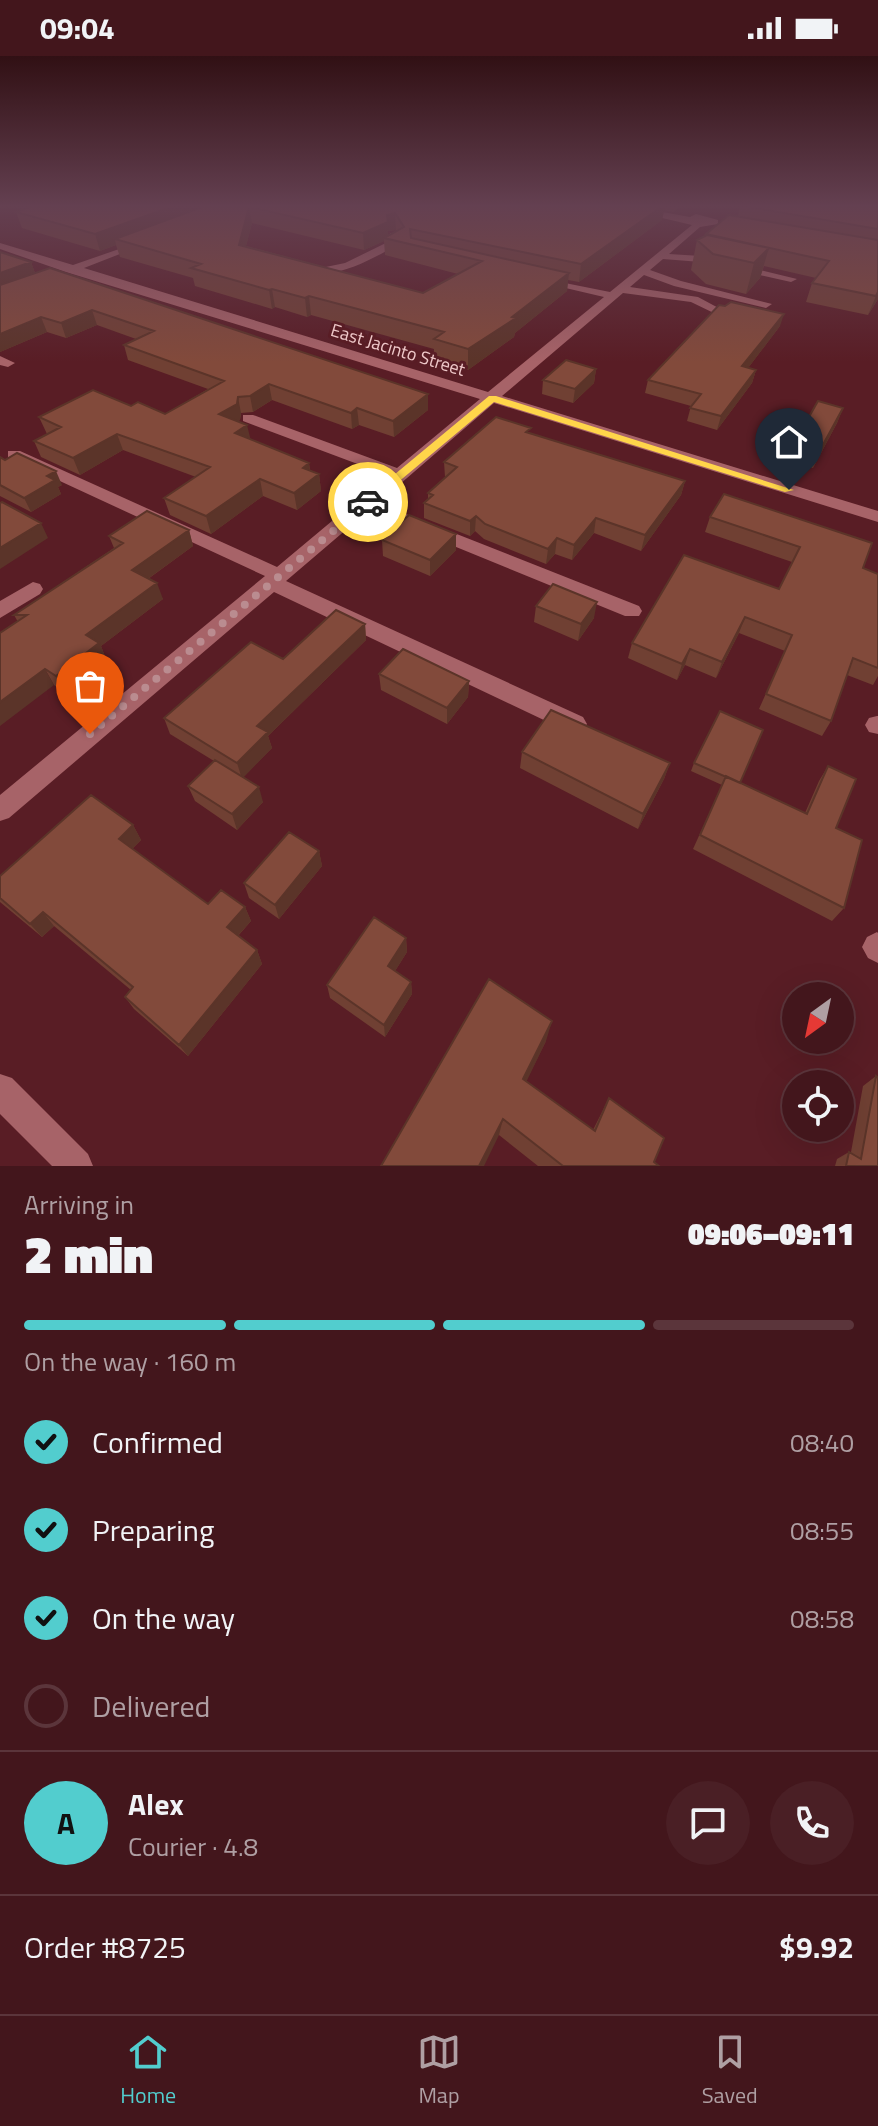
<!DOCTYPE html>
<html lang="en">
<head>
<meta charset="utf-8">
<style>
  :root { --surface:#43161c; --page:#4a1f25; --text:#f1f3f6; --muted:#af9fa3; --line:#5b353b; --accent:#52cdce }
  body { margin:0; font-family:"Titillium Web",sans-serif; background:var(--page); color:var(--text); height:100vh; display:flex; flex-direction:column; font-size:30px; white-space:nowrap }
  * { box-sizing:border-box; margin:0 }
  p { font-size:26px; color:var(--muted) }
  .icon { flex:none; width:44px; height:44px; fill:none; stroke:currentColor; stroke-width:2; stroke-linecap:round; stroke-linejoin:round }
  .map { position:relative; height:1110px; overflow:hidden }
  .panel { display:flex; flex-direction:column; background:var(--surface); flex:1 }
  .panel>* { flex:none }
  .needle { width:52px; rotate:213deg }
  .controls { position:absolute; left:782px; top:926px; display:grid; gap:16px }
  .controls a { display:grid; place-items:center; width:72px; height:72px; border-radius:50%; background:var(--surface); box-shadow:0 8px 32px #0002,0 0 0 2px var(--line); font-size:40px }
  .pin { position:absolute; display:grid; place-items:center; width:68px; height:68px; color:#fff; margin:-82px -34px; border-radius:50% 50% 50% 0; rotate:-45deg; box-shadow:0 0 8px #0007 }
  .pin .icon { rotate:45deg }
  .courier { position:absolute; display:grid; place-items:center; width:80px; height:80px; margin:-40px; border:6px solid #ffd54a; border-radius:50%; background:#fff; color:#222; box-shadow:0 2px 10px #0007 }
  .overview em { font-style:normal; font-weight:800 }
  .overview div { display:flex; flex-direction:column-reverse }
  .overview { display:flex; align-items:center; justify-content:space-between; height:136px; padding:0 24px }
  h1 { font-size:52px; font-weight:800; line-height:60px }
  .bar { display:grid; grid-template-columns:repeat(4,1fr); gap:12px 8px; align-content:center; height:96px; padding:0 24px }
  .bar i { height:10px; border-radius:6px; background:var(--line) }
  .bar .current { background:var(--accent) }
  .bar p { grid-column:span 4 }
  .line { display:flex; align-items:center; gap:20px; padding:0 24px; border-top:2px solid var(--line) }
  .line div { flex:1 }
  .round { display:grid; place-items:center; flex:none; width:84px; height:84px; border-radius:42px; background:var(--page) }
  ol { padding:0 24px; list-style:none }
  li { display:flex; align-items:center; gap:24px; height:88px }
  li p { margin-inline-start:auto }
  li .icon { padding:8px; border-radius:50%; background:var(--accent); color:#111; stroke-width:4 }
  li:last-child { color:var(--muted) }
  li i { width:44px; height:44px; border:4px solid var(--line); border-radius:50% }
  .status { display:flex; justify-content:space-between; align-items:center; height:56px; padding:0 40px; background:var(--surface); direction:ltr }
  .status svg { height:22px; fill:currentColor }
  .menu { display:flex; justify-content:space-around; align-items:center; height:112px; border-top:2px solid var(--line); background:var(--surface); font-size:22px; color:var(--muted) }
  .menu a { display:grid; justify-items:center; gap:4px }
  .menu .current { color:var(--accent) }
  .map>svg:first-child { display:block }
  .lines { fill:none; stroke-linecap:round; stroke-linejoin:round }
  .minor { fill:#a76368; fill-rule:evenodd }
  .wall { fill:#704033; fill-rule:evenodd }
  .shaded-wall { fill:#5b3429 }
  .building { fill:#824a3b; stroke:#5b3429; stroke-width:2 }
  .route { fill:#ffd54a }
  .done { stroke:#ba8c90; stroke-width:8; stroke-dasharray:0 14.4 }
  .labels { text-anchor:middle; stroke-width:6; stroke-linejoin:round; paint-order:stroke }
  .far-street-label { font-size:18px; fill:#eec8c9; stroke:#591d25 }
</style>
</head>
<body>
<div class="status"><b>09:04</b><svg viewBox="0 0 49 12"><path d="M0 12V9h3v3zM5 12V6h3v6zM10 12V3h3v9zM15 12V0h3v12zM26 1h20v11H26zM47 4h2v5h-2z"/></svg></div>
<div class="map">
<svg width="878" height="1110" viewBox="0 0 878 1110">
  <rect width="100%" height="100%" fill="#591d25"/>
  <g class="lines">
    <path class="minor" d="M616,151H635L690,161L696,158L718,164V168L700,171L669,198L701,200L797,223L791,226L701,206L663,203L650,214L681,225L772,248L766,252L674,230L644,219L630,231L698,241L726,256L720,260L691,246L623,237L502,340L878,455V466L494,347L378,447L639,550L642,555L639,560H625L368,455L286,525L583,661L587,668L583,675L575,677L567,675L274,536L9,762L0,765V739L265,520L8,401V395H20L277,511L387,419L243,365V359H253L397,412L480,343L66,216L0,193V187L73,209L148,183V187L84,212L488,336L604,241L540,226V222L610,236L692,169Z
      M390,177H396L402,187C381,197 336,226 316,213L345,207L392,184Z
      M0,300L15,307L8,311L0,309Z
      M33,526L40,528L43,533L40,538L0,562V545Z
      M877,660H878V678L869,676L865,669L869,662Z
      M877,876L878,877V907L868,902L862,891L867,881Z
      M0,1018L12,1022L88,1098L93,1110H52L0,1058Z"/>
  </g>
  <path class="wall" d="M16,151H680L673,156L664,154L662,164L579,226L568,224L567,235L515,277L514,281L468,314L434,303V293L311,259L307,261L275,251L272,253L195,230L193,222L120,201L116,189L100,195L22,172L16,156L24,153ZM252,167L364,194L384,185L385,199L458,218L423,237L246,190ZM396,174L397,175L388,180V175Z
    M740,151H878V243L868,259L806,246L812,227L816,222L764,210L760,222L746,238L706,228L691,214L697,184L706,180V178L738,160Z
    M0,196L31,206L35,217L428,338V354L394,381L359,369L352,373L272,344L253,356L241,357L240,364L238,365L250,383L309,407L310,414L319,418L321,435L297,454L263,440L211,478L170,459L164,442L196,421L123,394L80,419L41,401L34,385L47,378L39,361L131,350L165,358L208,333L128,304L124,289L136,283L97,269L66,282L47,276L0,296Z
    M780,270L748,312L756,314L752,327L717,374L687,365L691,350L645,337L648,324Z
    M596,313L594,327L573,347L542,338L543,324Z
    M843,352L837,367L813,412L787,404L793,389Z
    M530,378L685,425L681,439L641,495L594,477L572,504L555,498L546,508L484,483L475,475L470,480L424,462V447L428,444V437L445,421L444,406Z
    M0,401L62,429L58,431L61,438L31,456L0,440Z
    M710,461L878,518V620L873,629L847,619L831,665L822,680L759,653L785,595L739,577L716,622L685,609L677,624L628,602L632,587L779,533L792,506L705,476Z
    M189,474L193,490L148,523L163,543L101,590L106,603L64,636L54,629L14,559L114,492L109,480Z
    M382,484L456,494L430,520L383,500Z
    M536,550L594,562L578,585L534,566Z
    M365,568L366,584L268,680L272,692L243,721L263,746L237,774L195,745L188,730L214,705L170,678L164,662L283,603Z
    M379,618L469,625L468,641L447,668L381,634Z
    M522,696L670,707L664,723L638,773L520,712Z
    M694,707L805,757L819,725L828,710L844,852L832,865L693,793L722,729L691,715Z
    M133,769L141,784L132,793L208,848L245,851L251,865L238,880L257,894L262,908L188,1000L134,953L125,941L131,934L54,870L42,881L0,846V820Z
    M319,795L322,810L279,863L249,842L244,827Z
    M406,882L407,896L395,915L411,926L412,938L385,981L330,942L327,929Z
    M546,985L526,1025L593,1074L609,1042L654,1106L659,1110H538L499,1079L381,1110Z
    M876,1020L878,1110H835L837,1103L849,1096H851L863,1030Z"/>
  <path class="shaded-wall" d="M171,151H218L115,183L116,189L100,195L95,178Z
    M249,151L252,167L242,206L239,189Z
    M661,151H665L662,164L579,226L581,208Z
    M395,157L396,174L388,175V182H384V185L364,194L363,177L387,159Z
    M769,192L760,222L746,238L754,207Z
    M31,206L36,220L0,233V217Z
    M569,217L567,235L515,277L514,281L468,314V293Z
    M272,233L275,251L272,253L269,234Z
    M878,236V243L868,259L876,240Z
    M309,240L311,259L307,261L305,242Z
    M92,254L97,269L66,282L61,267Z
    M784,258L780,270L739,324L742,310Z
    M41,261L47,276L0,296V278Z
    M596,313L594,327L573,347L575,333Z
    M756,314L752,327L717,374L721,360Z
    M269,328L272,344L253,356L250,340Z
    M428,338V354L394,381L393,365Z
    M238,341L241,357L240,364L223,374L219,358Z
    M357,352L359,369L352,373L351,357Z
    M843,352L837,367L813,412L819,396Z
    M247,369L251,385L235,377Z
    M117,378L123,394L80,419L73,402Z
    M309,407L311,424L319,418L321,435L297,454L294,437L303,412Z
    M56,415L62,429L58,431L61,438L31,456L24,442L47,420Z
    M260,423L263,440L211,478L206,460Z
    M685,425L681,439L641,495L645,479Z
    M476,460L475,475L470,480V465Z
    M596,462L594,477L572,504L574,489Z
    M41,467L48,482L0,513V492Z
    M189,474L193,490L138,530L132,514Z
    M456,478V494L430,520V504Z
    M557,482L555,498L546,508L548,493Z
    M157,527L163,543L101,590L106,603L64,636L56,620L86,579Z
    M597,546L594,562L578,585L581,568Z
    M745,561L739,577L716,622L722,606Z
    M365,568L366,584L268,680L272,692L242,723L237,707L257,670Z
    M690,593L685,609L677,624L682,608Z
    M45,613L54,629L0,670V646Z
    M469,625L468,641L447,668V652Z
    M670,707L664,723L638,773L643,758Z
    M259,731L263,746L237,774L232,758Z
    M133,769L141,784L127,798L119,783Z
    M319,795L322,810L279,863L275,849Z
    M245,851L251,865L233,885L227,871Z
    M43,856L54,870L42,881L30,868Z
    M406,882L407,896L390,923L388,910Z
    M257,894L262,908L188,1000L179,989Z
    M411,926L412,938L385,981L384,969Z
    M552,965L546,985L519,1041L523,1023Z
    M503,1063L499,1079L484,1110H479Z"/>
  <path class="building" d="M30,151H171L95,178L16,156Z
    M202,151H249L239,189L423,237L482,205L384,182L404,171L395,157L387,159L388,166L363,177L250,151H661L581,208L410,173L411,182L569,217L512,261L516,262L468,293L434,283L444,276L309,240L305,242L272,233L269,234L191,212L201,208L115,183Z
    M749,151H878V173Z
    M729,159L878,184V236L876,240L812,227L829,205L706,178Z
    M707,179L769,192L754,207L713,198L697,184Z
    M0,196L31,206L0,217Z
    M50,212L428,338L393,365L357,352L351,357L269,328L250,340L238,341L237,348L219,358L247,369L235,377L309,407L303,412L319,418L294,437L260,423L206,460L164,442L210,411L117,378L73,402L34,385L61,371L39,361L93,334L131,350L138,346L165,358L224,325L124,289L154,275L92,254L61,267L41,261L0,278V229Z
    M731,246L784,258L742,310L756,314L721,360L690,352L701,338L648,324L719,249L725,250Z
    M566,304L596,313L575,333L543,324Z
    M818,345L843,352L819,396L793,389Z
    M496,361L531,372L526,376L685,425L645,479L596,462L574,489L557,482L548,493L485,468L476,460L470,465L424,447L433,439L428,437L457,411L444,406Z
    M17,397L56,415L47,420L55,424L24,442L0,429V401L5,404Z
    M724,438L872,487L863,512L878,518V612L853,602L831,665L766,638L792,579L745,561L722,606L690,593L682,608L632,587L684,499L779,533L800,491L710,461Z
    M2,446L41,467L0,492V447Z
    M147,455L189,474L132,514L157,527L86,579L99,587L56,620L45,613L0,646V577L27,559H14L123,487L109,480Z
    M409,459L456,478L430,504L382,484Z
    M553,528L597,546L581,568L536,550Z
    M336,554L365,568L257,670L268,676L237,707L164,662L251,586L283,603Z
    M403,593L469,625L447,652L379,618Z
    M551,654L670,707L643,758L522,696Z
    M720,655L763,674L740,727L694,707Z
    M215,704L259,731L232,758L188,730Z
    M828,710L856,723L836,772L862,784L844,852L700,779L726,720L807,758Z
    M91,739L133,769L119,783L208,848L221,834L245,851L227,871L257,894L179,989L125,941L133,931L43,856L30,868L0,842V820Z
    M289,776L319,795L275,849L244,827Z
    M374,861L406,882L388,910L411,926L384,969L327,929Z
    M489,923L552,965L523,1023L595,1075L609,1042L664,1082L654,1106L659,1110H563L503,1063L479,1110H381Z
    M876,1020L878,1022V1110H846L849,1096L861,1103Z"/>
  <linearGradient id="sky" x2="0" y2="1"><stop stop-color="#311014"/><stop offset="0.49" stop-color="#644051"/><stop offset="1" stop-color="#644051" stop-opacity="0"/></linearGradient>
  <rect width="878" height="306" fill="url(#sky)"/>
  <path class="route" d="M489,340H496L794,434L785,436L494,346L372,448H365V443Z"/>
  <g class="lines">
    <path class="done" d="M90,678L368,446"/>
  </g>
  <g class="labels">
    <g class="far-street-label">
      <text transform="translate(398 294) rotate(17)" y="6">East Jacinto Street</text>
    </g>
  </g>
</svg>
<div class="controls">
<a><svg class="needle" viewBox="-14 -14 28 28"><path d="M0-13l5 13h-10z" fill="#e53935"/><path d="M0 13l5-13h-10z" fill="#af9fa3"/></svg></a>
<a><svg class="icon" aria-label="locate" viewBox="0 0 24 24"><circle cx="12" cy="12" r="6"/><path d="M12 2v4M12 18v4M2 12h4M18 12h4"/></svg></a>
</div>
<div class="pin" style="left:90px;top:678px;background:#ea580c"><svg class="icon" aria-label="bag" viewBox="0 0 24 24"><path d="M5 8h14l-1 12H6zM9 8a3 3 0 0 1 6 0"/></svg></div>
<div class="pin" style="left:789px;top:434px;background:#1f2937"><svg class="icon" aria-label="home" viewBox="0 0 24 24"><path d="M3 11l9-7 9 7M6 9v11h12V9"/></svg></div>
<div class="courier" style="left:368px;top:446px"><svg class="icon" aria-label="car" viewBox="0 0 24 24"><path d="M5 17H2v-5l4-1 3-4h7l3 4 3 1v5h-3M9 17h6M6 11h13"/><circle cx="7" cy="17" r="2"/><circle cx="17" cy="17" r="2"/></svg></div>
</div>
<section class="panel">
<div class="overview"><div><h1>2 min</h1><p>Arriving in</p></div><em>09:06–09:11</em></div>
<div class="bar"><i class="current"></i><i class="current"></i><i class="current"></i><i></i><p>On the way · 160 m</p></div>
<ol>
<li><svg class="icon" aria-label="check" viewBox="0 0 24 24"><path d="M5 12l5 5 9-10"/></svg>Confirmed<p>08:40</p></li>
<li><svg class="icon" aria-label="check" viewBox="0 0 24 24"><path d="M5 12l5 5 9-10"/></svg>Preparing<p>08:55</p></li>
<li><svg class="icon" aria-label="check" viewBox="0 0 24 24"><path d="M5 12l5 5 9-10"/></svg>On the way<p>08:58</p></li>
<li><i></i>Delivered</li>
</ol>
<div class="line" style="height:144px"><b class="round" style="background:var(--accent);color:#111">A</b><div><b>Alex</b><p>Courier · 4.8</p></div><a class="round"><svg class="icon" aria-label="chat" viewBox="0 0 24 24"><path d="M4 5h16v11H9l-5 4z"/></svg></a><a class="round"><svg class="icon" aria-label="phone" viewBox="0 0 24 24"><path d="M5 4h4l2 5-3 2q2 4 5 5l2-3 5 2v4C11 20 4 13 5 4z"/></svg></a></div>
<div class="line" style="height:104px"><div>Order #8725</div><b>$9.92</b></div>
</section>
<nav class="menu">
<a class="current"><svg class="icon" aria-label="home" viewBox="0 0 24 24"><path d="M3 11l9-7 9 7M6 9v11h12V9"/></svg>Home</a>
<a><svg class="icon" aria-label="map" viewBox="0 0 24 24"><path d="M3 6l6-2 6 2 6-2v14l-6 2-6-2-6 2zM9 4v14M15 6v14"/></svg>Map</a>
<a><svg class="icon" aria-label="saved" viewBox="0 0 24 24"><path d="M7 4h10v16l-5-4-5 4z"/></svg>Saved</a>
</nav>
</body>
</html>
